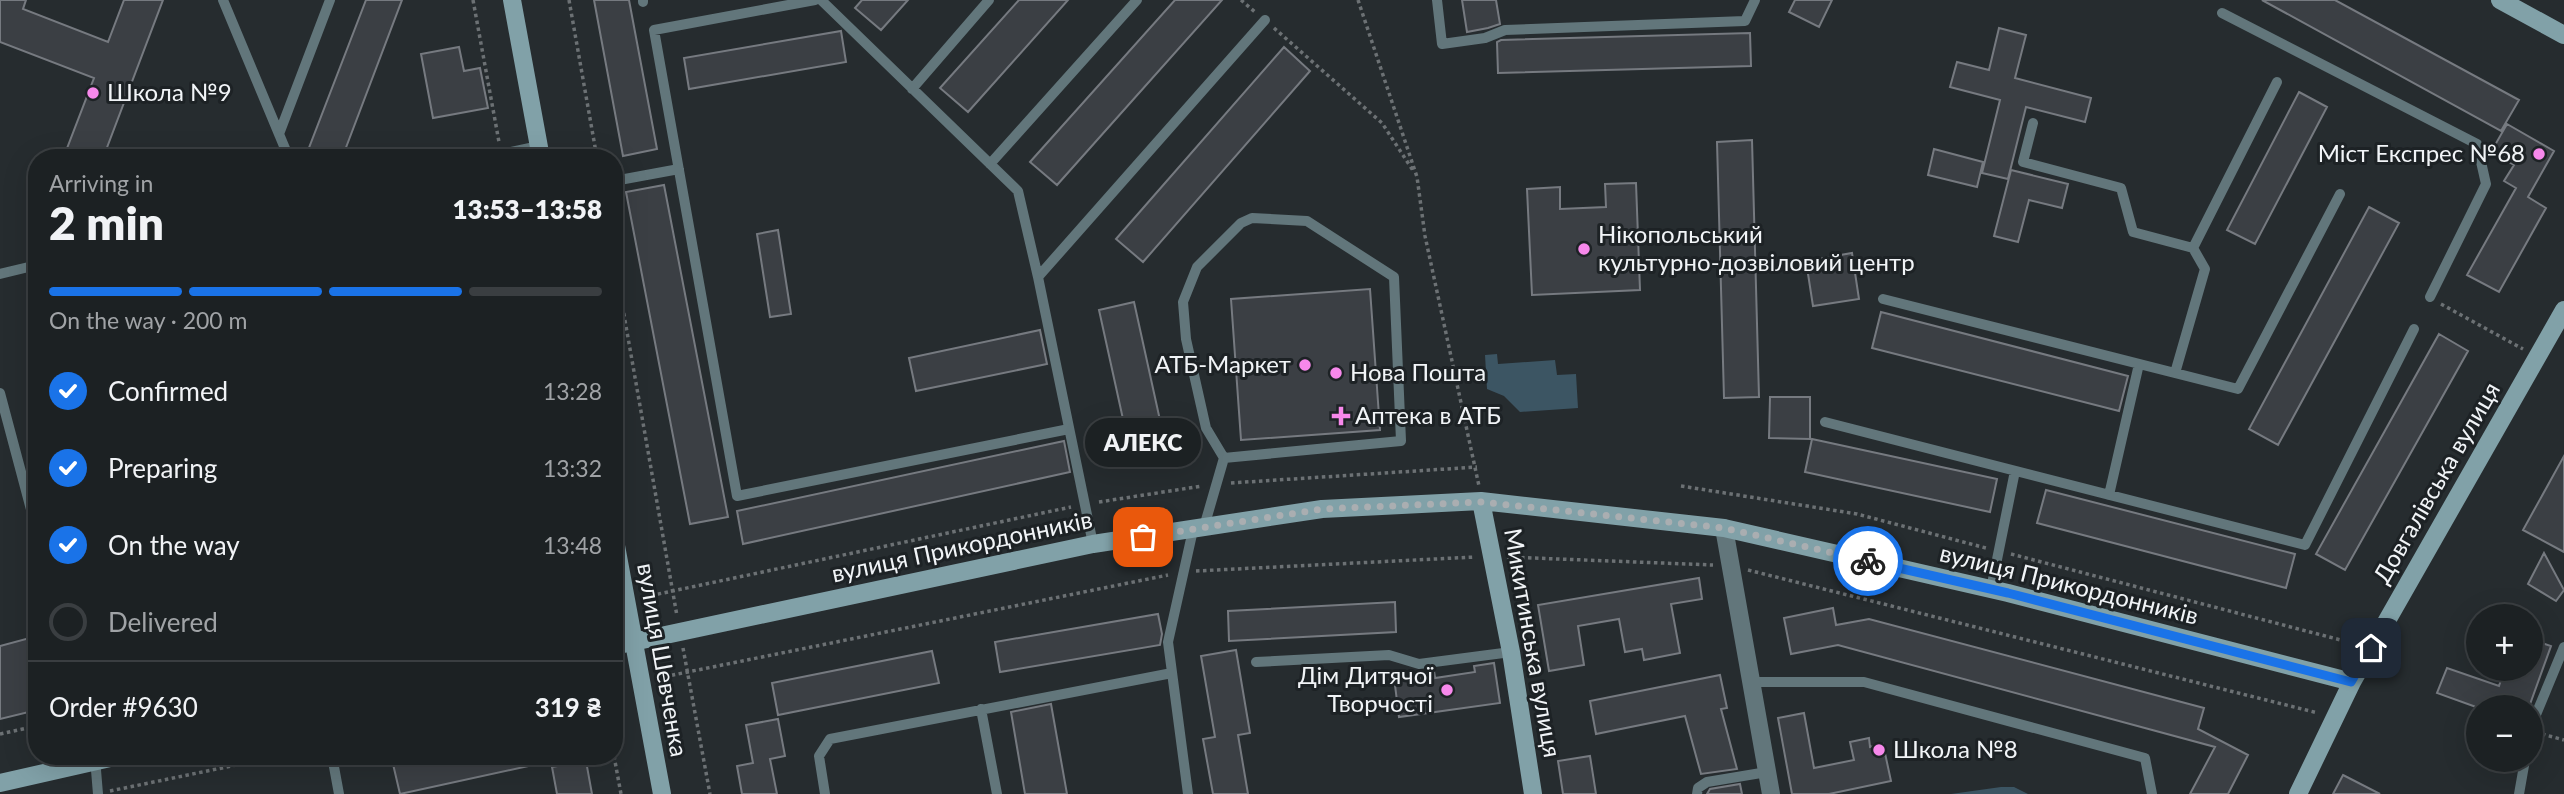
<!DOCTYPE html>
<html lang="en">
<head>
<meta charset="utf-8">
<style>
  :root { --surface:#1c2123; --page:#292e30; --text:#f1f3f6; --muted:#a0a3a6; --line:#3a3e41; --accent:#1a73e8 }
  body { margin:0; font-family:Lato,sans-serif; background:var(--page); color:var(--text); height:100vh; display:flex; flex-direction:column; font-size:26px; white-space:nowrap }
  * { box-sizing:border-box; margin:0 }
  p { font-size:23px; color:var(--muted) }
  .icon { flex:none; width:38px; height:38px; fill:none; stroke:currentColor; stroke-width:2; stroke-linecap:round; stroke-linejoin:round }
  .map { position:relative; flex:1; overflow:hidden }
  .drawer { position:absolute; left:28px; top:149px; width:595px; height:616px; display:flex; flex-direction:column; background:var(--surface); border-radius:28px; box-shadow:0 7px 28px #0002,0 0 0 2px var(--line) }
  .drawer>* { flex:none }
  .fabs { position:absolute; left:2466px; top:604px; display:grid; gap:14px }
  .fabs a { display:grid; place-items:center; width:77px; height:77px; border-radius:50%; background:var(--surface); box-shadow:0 7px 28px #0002,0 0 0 2px var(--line); font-size:35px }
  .pin { position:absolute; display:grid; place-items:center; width:60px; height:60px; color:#fff; margin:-30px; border-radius:14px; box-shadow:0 4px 10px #0006 }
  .courier { position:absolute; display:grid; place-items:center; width:70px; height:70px; margin:-35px; border:5px solid #1a73e8; border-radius:50%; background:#fff; color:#222; box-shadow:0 2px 9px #0007 }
  .bubble { position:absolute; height:49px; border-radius:24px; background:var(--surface); box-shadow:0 7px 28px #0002,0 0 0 2px var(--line); font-size:23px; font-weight:800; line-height:49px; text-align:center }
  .head em { font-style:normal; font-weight:800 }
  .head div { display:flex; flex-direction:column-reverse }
  .head { display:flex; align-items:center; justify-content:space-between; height:119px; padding:0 21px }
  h1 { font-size:46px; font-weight:800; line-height:52px }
  .bar { display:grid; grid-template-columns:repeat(4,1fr); gap:10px 7px; align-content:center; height:84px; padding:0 21px }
  .bar i { height:9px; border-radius:5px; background:var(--line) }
  .bar .on { background:var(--accent) }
  .bar p { grid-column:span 4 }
  .line { display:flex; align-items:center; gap:18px; padding:0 21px; border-top:2px solid var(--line) }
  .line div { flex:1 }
  ol { padding:0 21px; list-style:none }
  li { display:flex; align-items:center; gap:21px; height:77px }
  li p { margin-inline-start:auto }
  li .icon { padding:7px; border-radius:50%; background:var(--accent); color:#fff; stroke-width:4 }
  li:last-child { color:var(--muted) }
  li i { width:38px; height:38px; border:4px solid var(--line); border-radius:50% }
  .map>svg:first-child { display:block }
  .green { fill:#3c5563 }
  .building { fill:#3b3f44; stroke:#767a80; stroke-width:2 }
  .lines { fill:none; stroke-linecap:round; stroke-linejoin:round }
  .path { stroke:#6c7174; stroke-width:3.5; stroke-dasharray:3.5 3.5; stroke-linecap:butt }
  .lane { stroke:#62767b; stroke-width:10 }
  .street { stroke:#62767b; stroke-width:18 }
  .secondary { stroke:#81a1a8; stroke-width:18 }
  .done { stroke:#aaaeb1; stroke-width:7; stroke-dasharray:0 12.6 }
  .route { stroke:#1a73e8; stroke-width:9 }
  .poi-dot { fill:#f788eb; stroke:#1d2225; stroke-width:2.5 }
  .labels { text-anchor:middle; stroke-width:6; stroke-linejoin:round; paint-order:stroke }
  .poi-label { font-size:24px; fill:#f1f4f7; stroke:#1d2225; text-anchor:start }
  .street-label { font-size:24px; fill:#f1f4f7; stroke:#1d2225 }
</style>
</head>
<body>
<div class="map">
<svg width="2564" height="794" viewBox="0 0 2564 794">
  <rect width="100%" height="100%" fill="#262c2f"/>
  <path class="green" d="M1497,354L1498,364L1555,360L1557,375L1576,374L1578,408L1520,412L1504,396L1487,389L1485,355Z
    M2001,787H2014L2028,794H1951Z"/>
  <path class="building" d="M0,0H26L23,9L108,42L124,0H163L103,158H83L66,151L94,78L0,42Z
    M366,0H402L342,158H319L307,153Z
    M594,0H629L657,149L623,156Z
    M862,0H908L881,30L855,8Z
    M1019,0H1068L968,112L940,88Z
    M1175,0H1222L1057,185L1030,162Z
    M1462,0H1496L1500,24L1488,28L1467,32Z
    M1795,0H1832L1819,27L1789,12Z
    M2262,0H2335L2519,100L2501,131Z
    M1999,28L2026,35L2015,78L2091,98L2085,122L2026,107L2008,179L1982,173L2000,100L1950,87L1957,62L1989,70Z
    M841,31L846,62L689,89L684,58Z
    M1750,33L1751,66L1498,73L1497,42L1501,40Z
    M459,47L464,71L480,68L488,108L433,118L421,54Z
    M1284,47L1310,71L1143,262L1116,239Z
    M2299,92L2327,107L2255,244L2227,230Z
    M2507,124L2554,151L2528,197L2546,208L2499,292L2467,275L2516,188L2504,181L2514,165L2491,152Z
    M1752,140L1759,397L1724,398L1717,142Z
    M1934,149L1983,162L1977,187L1928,175Z
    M2011,170L2068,184L2062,208L2029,200L2018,242L1994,236Z
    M1636,183L1640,290L1532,295L1527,189L1560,187V209L1606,207L1605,184Z
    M664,185L728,517L690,524L626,192Z
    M2369,207L2399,223L2278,445L2249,429Z
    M778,230L791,314L770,317L757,234Z
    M1852,253L1859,299L1813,306L1806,261Z
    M1370,289L1380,430L1241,440L1231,299Z
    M1134,302L1167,452L1132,460L1099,310Z
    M1881,312L2128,376L2119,411L1872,348Z
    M1040,330L1047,364L916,391L909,358Z
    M2439,334L2468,351L2345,570L2316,554Z
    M1770,397H1810V439L1769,438Z
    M1812,439L1997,479L1990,512L1805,472Z
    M1064,441L1070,472L743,544L737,511Z
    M2564,456V552L2523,530Z
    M2046,490L2295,554L2286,588L2037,523Z
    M2544,553L2564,590L2556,601L2528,584Z
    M1699,578L1702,599L1671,604L1680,653L1644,660L1642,649L1625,652L1619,619L1578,626L1584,665L1549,671L1538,605Z
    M1395,602L1396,632L1229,641L1228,611Z
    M1833,608L1836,625L1869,619L2204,708L2198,729L2248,755L2228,794H2190L2215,747L1838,645L1791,654L1784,618Z
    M1158,614L1162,634L1160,645L1000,672L995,642Z
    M37,636V710L0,719V646Z
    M2530,639L2551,646L2529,707H2476L2437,693L2447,668L2499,686L2505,668H2530Z
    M1236,650L1250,733L1238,735L1248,794H1213L1203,739L1215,737L1201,656Z
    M932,651L939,683L778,715L772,683Z
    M1494,663L1500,703L1399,717L1394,677L1434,671L1435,678L1475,672L1474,666Z
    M1720,675L1727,708L1721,709L1737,769L1701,774L1685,716L1596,734L1590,701Z
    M1051,704L1067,794H1025L1011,712Z
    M1804,713L1814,768L1854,760L1850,742L1869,738L1870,747L1883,744L1891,781L1829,794H1792L1778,718Z
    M778,719L785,756L770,759L777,794H742L737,766L753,763L746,725Z
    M430,756H546L547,762L400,794L393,764Z
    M1590,756L1596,794H1563L1558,761Z
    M586,761L592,794H557L552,767Z
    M2343,775L2380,794H2333Z
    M1740,784L1742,794H1707L1710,789Z"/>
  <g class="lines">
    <path class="path" d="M473,0L499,142
      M569,0L597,158
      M1241,0L1255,12
      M1358,0L1417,177L1425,236L1479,486
      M1274,28L1382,123L1414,172
      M614,258L677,616
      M2441,304L2523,349
      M1231,483L1477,467
      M1681,486L1857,514L1986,548
      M1099,502L1202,486
      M2011,554L2356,644
      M1507,557L1713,565
      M1748,570L2318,713
      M1196,571L1475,557
      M644,597L1071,507
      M683,648L710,794
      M658,678L1168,575
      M614,687L626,684
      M0,734L37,726
      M2542,734L2564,740
      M614,756L621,794
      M110,791L280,756"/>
    <path class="lane" d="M223,0L289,158
      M643,0V2
      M815,0L654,30L737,496L1069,429
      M821,0L1018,191L1038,277
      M1437,0L1442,44L1485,38L1505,30L1745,21L1755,0
      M2222,13L2477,144L2486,184L2430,297
      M912,89L989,0
      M2033,123L2023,162L2121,188L2133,232L2193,248L2205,269L2175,373
      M279,134L330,0
      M483,158L539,146
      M990,164L1137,0
      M614,181L679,169
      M2193,248L2277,82
      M0,274L37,265
      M1883,299L2238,389L2340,194
      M0,393L37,532
      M1825,422L2305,545L2414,329
      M2109,495L2139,364
      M1204,527L1224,458L1401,441L1394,277L1307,221L1252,218L1241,223L1197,267L1183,302L1186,339L1206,428L1224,458
      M1093,544L1038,277L1265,20
      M1991,589L2015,471
      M1256,662L1389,655L1419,664L1511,652
      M1752,682H1864L2145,758L2152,794
      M981,709L997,794
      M2530,729L2564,647
      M332,756L339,794
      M95,758L98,794
      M825,794L819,756L830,739L1172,673
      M1188,794L1168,642L1193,530
      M1697,794L1698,788L1707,782L1767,772
      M2519,794L2525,760"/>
    <path class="street" d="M1724,528L1771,794"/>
    <path class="secondary" d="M512,0L541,158
      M2500,0L2564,35
      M1481,501L1511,652L1533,794
      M614,535L662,794
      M614,646L1093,544L1322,509L1481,501L1724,528L2008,593L2352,682
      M0,783L119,756
      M2298,794L2352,682L2564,310"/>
  </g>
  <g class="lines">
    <path class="done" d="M1143,537L1322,509L1481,502L1724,528L1868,561"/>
    <path class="route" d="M1868,561L2008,593L2351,682L2371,648"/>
  </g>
  <g class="poi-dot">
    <circle cx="93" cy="93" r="7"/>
    <circle cx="2539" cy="154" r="7"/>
    <circle cx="1584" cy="249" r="7"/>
    <circle cx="1305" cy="365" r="7"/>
    <circle cx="1336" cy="373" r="7"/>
    <path d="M1337.5 405.5h7v7h7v7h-7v7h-7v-7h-7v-7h7z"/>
    <circle cx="1447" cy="690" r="7"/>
    <circle cx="1879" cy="750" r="7"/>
  </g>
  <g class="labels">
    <g class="poi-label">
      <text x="107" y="101">Школа №9</text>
      <text x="2525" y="162" text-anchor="end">Міст Експрес №68</text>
      <text x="1598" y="243">Нікопольський<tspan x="1598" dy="28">культурно-дозвіловий центр</tspan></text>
      <text x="1291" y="373" text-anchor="end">АТБ-Маркет</text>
      <text x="1350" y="381">Нова Пошта</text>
      <text x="1355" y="424">Аптека в АТБ</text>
      <text x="1433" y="684" text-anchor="end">Дім Дитячої<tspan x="1433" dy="28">Творчості</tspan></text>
      <text x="1893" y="758">Школа №8</text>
    </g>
    <g class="street-label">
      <text transform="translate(2437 483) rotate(-60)" y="8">Довгалівська вулиця</text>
      <text transform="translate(962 547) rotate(-12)" y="8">вулиця Прикордонників</text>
      <text transform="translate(2069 585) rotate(14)" y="8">вулиця Прикордонників</text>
      <text transform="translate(1532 643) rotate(80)" y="8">Микитинська вулиця</text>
      <text transform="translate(662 660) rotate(80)" y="8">вулиця Шевченка</text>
    </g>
  </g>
</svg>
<div class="fabs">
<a>+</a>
<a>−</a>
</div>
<div class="pin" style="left:1143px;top:537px;background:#ea580c"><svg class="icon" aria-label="bag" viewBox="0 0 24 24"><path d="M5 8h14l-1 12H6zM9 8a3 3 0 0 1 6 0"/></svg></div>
<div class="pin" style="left:2371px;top:648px;background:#1f2937"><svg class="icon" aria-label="home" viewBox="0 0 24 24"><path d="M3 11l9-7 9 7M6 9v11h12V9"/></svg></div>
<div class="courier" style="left:1868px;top:561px"><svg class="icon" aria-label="bike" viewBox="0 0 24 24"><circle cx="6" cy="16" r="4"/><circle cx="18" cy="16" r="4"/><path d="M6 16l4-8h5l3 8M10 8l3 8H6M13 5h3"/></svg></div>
<div class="bubble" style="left:1085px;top:418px;width:116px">АЛЕКС</div>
<section class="drawer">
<div class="head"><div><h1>2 min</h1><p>Arriving in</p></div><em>13:53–13:58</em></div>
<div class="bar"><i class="on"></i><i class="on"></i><i class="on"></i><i></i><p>On the way · 200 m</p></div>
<ol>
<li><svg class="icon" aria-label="check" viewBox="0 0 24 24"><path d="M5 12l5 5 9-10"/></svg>Confirmed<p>13:28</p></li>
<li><svg class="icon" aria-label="check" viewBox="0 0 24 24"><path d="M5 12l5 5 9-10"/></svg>Preparing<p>13:32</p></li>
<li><svg class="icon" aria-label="check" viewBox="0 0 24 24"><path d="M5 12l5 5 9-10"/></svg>On the way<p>13:48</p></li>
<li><i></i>Delivered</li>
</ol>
<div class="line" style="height:91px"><div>Order #9630</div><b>319 ₴</b></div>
</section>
</div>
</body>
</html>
